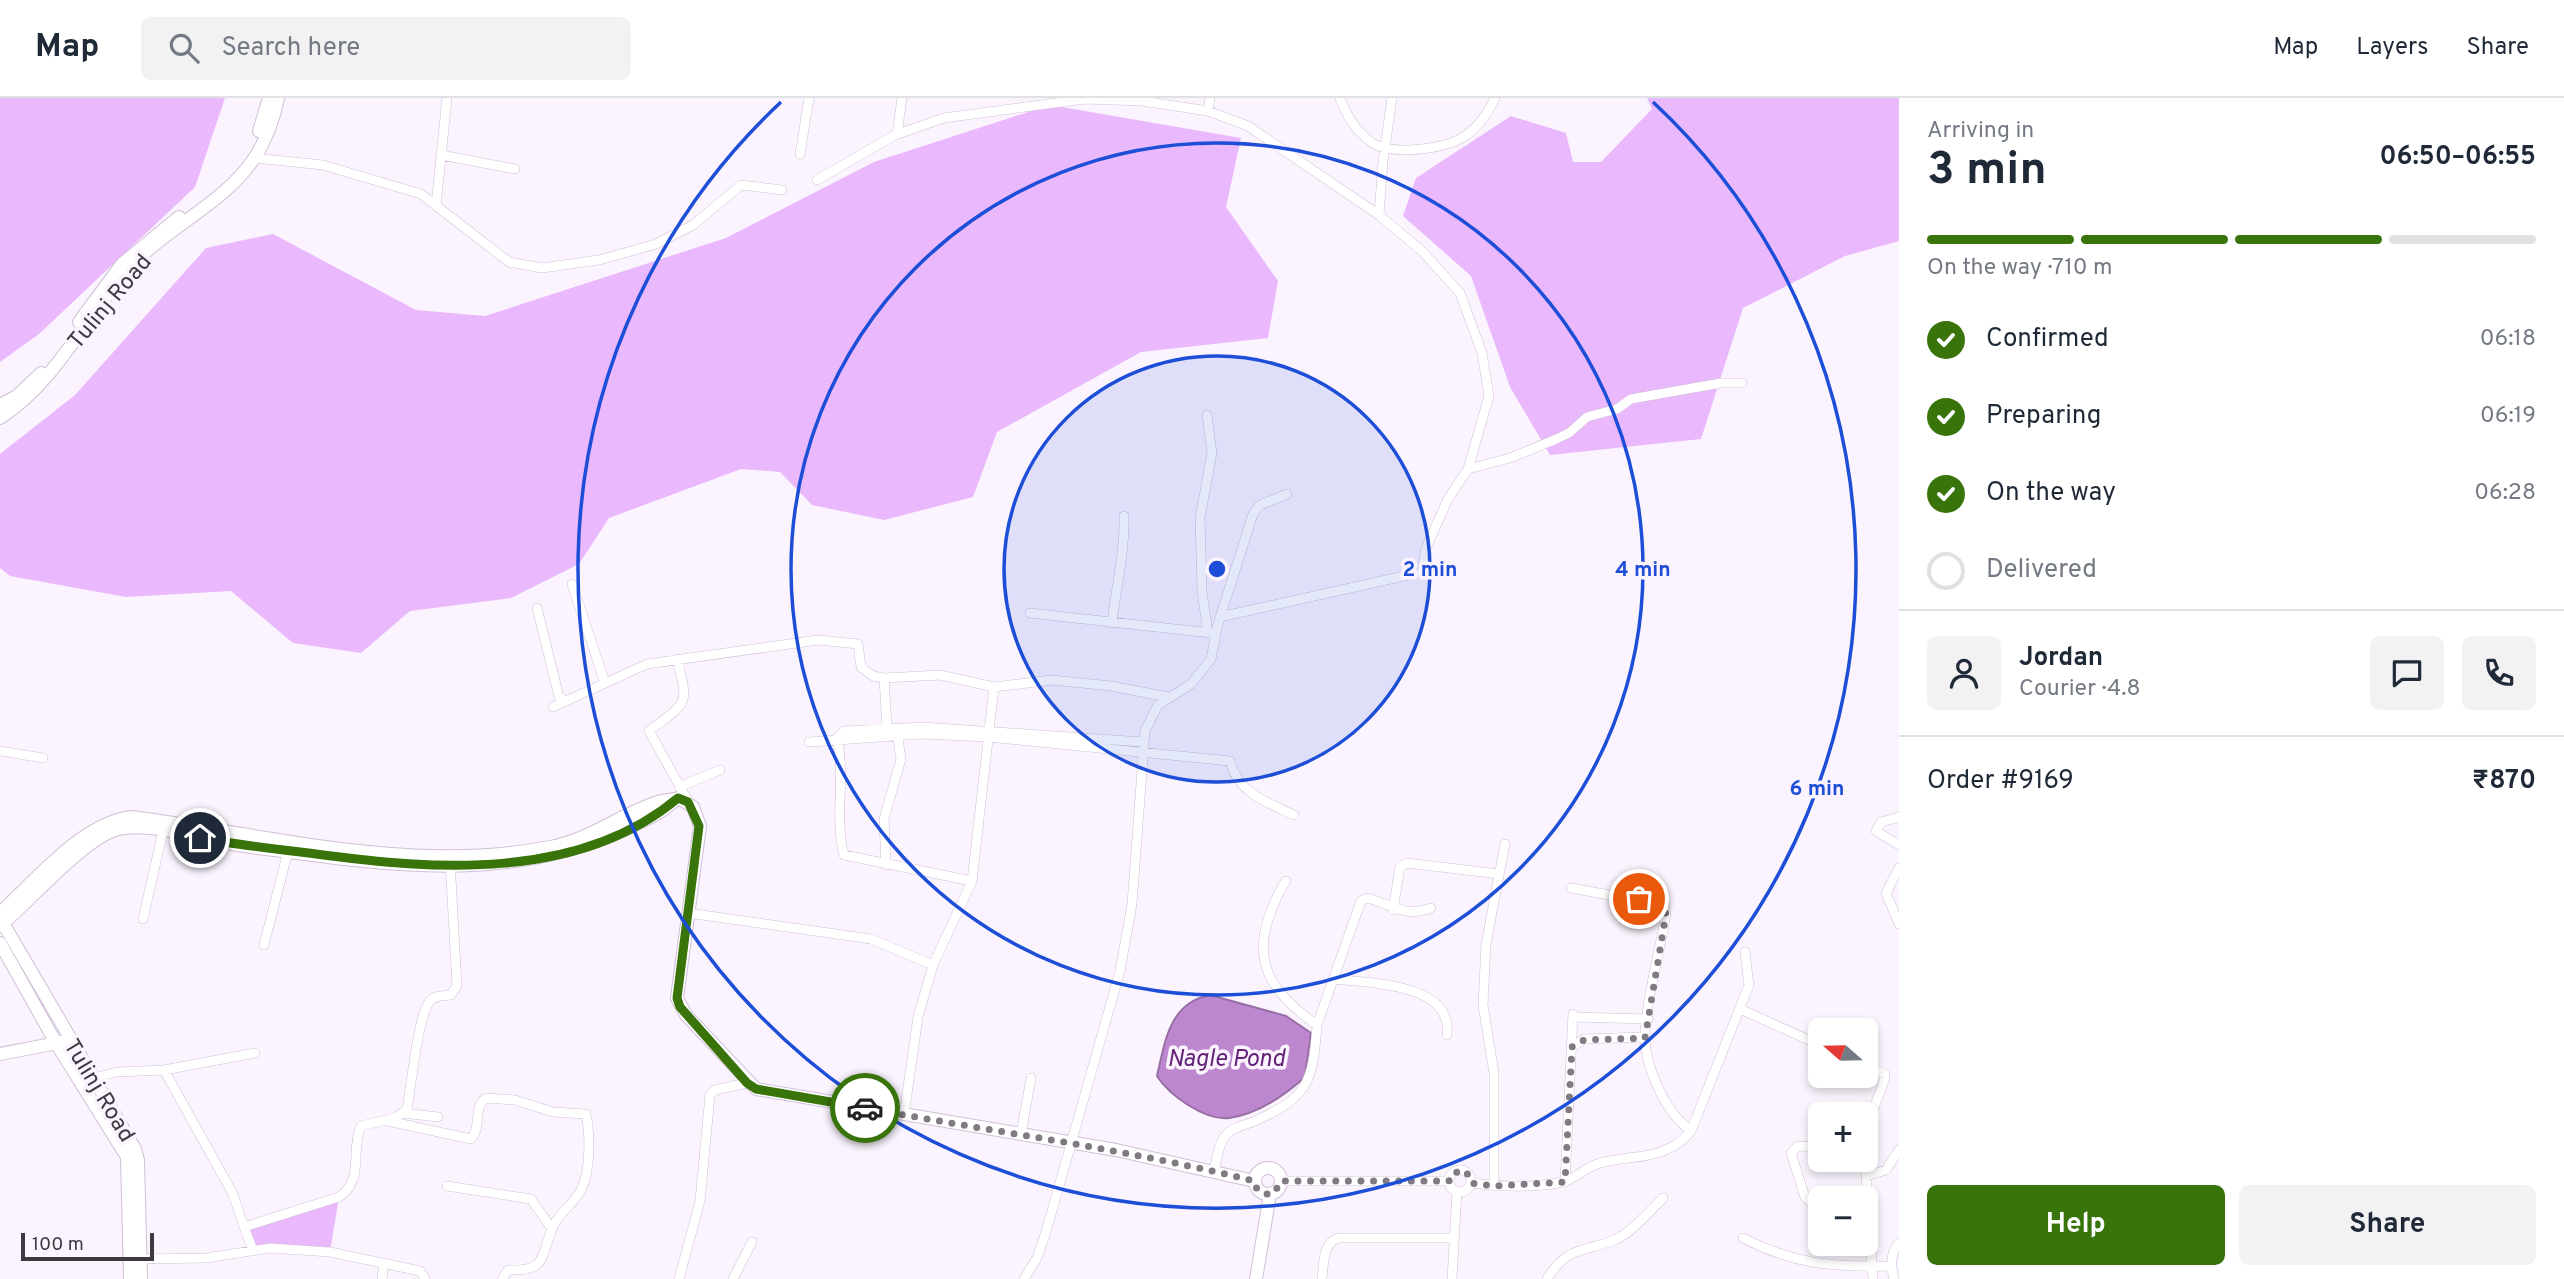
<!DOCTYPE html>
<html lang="en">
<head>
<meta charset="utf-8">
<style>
  :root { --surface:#fff; --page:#f2f2f3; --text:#1f2937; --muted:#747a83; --line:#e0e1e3; --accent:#38740a }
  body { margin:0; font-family:Overpass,sans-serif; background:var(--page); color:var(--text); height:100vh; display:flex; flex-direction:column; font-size:26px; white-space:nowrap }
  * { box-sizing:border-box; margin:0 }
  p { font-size:23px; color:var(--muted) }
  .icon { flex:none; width:38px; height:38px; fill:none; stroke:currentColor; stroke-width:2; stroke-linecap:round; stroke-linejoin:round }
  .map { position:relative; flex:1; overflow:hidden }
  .drawer { display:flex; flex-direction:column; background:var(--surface); width:665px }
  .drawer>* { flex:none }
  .needle { width:46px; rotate:290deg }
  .controls { position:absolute; left:1808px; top:920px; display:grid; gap:14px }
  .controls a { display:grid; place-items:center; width:70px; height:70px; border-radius:10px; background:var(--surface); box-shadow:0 4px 10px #0003; font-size:35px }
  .scale { position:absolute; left:21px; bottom:18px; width:133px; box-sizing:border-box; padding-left:7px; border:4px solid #3f3841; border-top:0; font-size:19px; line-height:24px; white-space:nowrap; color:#3f3841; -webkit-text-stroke:5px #fbf4fe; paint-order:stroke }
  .pin { position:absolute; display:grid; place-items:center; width:60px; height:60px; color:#fff; margin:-30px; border:4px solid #fff; border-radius:50%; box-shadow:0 2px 7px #0007 }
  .courier { position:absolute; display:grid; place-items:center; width:70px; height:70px; margin:-35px; border:5px solid #38740a; border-radius:50%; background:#fff; color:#222; box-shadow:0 2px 9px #0007 }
  .head em { font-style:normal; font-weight:700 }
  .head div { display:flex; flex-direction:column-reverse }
  .head { display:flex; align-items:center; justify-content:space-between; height:119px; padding:0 28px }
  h1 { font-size:46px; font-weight:700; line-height:52px }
  .bar { display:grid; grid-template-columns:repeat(4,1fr); gap:10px 7px; align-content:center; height:84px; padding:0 28px }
  .bar i { height:9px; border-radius:5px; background:var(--line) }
  .bar .on { background:var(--accent) }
  .bar p { grid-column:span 4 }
  .line { display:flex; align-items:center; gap:18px; padding:0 28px; border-top:2px solid var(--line) }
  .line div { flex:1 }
  .round { display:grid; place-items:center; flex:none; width:74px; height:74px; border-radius:10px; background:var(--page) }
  ol { padding:0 28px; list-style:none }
  li { display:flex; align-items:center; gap:21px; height:77px }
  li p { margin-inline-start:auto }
  li .icon { padding:7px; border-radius:50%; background:var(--accent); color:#fff; stroke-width:4 }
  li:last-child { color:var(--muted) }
  li i { width:38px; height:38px; border:4px solid var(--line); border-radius:50% }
  .primary-button { display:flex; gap:14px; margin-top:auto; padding:14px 28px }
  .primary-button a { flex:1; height:80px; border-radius:10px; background:var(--accent); color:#fff; font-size:28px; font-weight:700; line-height:80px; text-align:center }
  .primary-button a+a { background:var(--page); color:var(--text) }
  header { display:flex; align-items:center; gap:42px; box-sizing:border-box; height:98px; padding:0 35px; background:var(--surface); border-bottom:2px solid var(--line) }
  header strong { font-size:33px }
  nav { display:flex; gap:38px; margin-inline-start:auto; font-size:24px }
  .search { width:490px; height:63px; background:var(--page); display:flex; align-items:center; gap:18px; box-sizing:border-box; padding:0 24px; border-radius:10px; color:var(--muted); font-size:26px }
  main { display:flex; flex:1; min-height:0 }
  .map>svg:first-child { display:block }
  .green { fill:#eab8fc }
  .water { fill:#bd87cf; stroke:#976fa4; stroke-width:2 }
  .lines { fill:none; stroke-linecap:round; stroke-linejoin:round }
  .street-casing { stroke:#d0bfd6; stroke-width:10 }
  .secondary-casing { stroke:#d0bfd6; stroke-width:14 }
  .street { stroke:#fff; stroke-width:9 }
  .secondary { stroke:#fff; stroke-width:12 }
  .done { stroke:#817a83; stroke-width:7; stroke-dasharray:0 12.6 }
  .route { stroke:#38740a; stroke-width:9 }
  .ring { fill:none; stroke:#1d4ed8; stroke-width:3.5 }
  .labels { text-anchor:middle; stroke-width:7; stroke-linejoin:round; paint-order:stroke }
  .street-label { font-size:23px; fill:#3f3841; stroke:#fbf4fe }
  .water-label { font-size:24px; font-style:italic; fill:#632178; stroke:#fbf4fe }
  .centre { fill:#1d4ed8; stroke:#fbf4fe; stroke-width:3.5 }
  .ring-label { font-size:21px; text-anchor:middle; font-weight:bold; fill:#1d4ed8; stroke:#fbf4fe; stroke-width:7; stroke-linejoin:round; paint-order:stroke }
</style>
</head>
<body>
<header>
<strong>Map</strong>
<div class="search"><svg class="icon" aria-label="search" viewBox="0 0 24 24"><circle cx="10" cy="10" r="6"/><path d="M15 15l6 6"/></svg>Search here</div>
<nav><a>Map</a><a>Layers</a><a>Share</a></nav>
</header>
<main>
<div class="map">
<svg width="1899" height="1181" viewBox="0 0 1899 1181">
  <rect width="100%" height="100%" fill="#fbf4fe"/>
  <path class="green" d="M0,0H225L195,89L39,236L0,264Z
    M1647,0H1899V143L1845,158L1743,210L1701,341L1550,357L1510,289L1471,178L1403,118L1416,80L1511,18L1566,35L1573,64H1601L1652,11Z
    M1050,7L1241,40L1226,109L1278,183L1268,240L1141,254L997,334L973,399L884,422L812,407L780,374L741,371L609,420L579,466L511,500L410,513L361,555L293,545L231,493L126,499L10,478L0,470V356L75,297L206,150L273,136L416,212L485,218L726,140L874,64Z
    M339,1099L330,1154L253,1152L244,1129Z"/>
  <path class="water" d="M1210,897L1286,918L1311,935L1305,979C1285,997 1257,1016 1229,1020C1205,1023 1169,997 1157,978C1165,944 1169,905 1210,897Z"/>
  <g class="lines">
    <g class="street-casing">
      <path id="street" d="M1340,0C1347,18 1355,32 1371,44C1380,51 1397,52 1408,52C1451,50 1476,41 1495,0
        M1208,13L1210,0
        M897,36L902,0
        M800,56L809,0
        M441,57L515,71
        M254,60L323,67L421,96L509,164L542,170L599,162L656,146L693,127L741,87L782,92
        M817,82L895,37L944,20L1085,1L1142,3L1208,13L1248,28L1379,117L1423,154L1460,195L1482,255L1489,298L1468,371L1448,401L1426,450L1422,474L1220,519
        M436,108L447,0
        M1379,117L1383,63L1392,0
        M1207,317L1212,355L1200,420L1202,493L1208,535
        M1468,371L1510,360L1554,342L1569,335L1587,319L1617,311L1631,301L1721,285H1742
        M572,486L605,585
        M537,510L559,599L566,603
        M1030,515L1211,535
        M1112,525C1116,489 1125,455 1124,418
        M677,561C690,610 686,604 649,633L688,703
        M884,580L887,628
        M553,609L647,566L818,542L858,546L861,569L873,578L884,580L940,577L994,589L1052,582L1111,588L1168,599
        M837,640L844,633L923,629L1143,644
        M837,640C846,678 834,719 844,757L972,783
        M809,644L921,636L988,639L1230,663C1238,695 1266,704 1294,717
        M0,653L43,660
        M679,689L720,672
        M1899,719L1881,724L1876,733L1899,747
        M886,767L884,721L901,661L897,634
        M1899,770L1886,795L1899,826
        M1571,790L1664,807L1666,816C1660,853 1646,902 1645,938C1645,970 1666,1015 1691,1033
        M1393,812L1400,769L1407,765L1499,776
        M688,815L871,841L933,867
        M143,821L163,733
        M264,847L288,753
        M1333,881C1368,885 1454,885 1447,937
        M1740,911L1820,947
        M1573,919L1648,921
        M1317,927L1361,803L1367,800C1391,806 1405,820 1431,810
        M1572,949L1584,941L1645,939
        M1866,968L1885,976V980L1871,1018L1866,1050
        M164,972L233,1096L244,1129
        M89,981L117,974L164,972L255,955
        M403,1015L438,1019
        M904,1017L918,919L933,867L972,783L994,589
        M388,1023L471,1041C482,1030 473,1008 486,1000L515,1002L553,1014L586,1016C590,1036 591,1073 581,1092C574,1106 557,1116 552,1131C540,1161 547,1173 508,1172L502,1181
        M1021,1036L1031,980
        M1820,1049L1798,1048L1791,1055L1805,1099L1813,1107H1820
        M1865,1062L1873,1181
        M1449 1083a11 11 0 1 1 22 0a11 11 0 1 1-22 0Z
        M1214,1073C1217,1062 1218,1046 1226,1037C1232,1029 1246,1027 1255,1023C1309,999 1313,983 1317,927C1274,897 1250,866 1271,813C1276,802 1279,792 1286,783
        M1866,1078L1886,1072L1899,1052
        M1281,1083H1449
        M1565,1084L1573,916
        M1471,1085C1499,1089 1535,1090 1563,1084C1575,1081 1585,1070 1597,1066C1633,1055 1664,1065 1691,1033L1749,887L1745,854
        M447,1088L531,1101L552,1131
        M1494,1088V975L1483,907L1486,846L1505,746
        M1743,1140C1795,1167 1834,1169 1891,1168
        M253,1152L244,1129L339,1099C365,1082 350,1052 361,1028L395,1020L407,1011C411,990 418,917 430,903C435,897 443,898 451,897L457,888L450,763
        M141,1161L206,1160L270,1150L330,1154L420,1173L425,1181
        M382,1181L384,1165
        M679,1181L700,1103L710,997L715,992L747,985
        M733,1181L752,1144
        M1024,1181L1037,1160L1046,1134L1120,873L1132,806L1145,633L1158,607L1191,586L1211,561L1218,526L1253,416L1260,407L1287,396
        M1322,1181C1324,1166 1322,1146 1338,1140H1454
        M1452,1181L1457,1094
        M1547,1181C1566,1148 1586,1154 1617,1141C1633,1133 1650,1113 1663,1100
        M1894,1181C1891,1169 1890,1154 1899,1145"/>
    </g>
    <g class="secondary-casing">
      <path id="secondary" d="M259,33L269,0
        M79,224L122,166L179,119
        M0,307L17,298L41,275
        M0,320C59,282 87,214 135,164C171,127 226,104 255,59C266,42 274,20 278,0
        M0,815C35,783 83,724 132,719C270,737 411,776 550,749C589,742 621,716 658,704C665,702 673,702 679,700L693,709L700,728L677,900L686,917L756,991L1116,1052L1254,1083
        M0,820L135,1051L138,1062L141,1181
        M0,828C28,805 86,738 119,731C154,723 208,744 244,748C373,765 503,789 625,731C643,723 661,716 675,702
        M0,845L56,945L127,1059L130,1181
        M0,956L62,944
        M1255 1083a13 13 0 1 1 26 0a13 13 0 1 1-26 0Z
        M1256,1181L1270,1096"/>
    </g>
    <use href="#street" class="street"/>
    <use href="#secondary" class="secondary"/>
  </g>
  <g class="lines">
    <path class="done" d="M865,1010C995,1034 1126,1051 1254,1083C1256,1094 1264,1098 1274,1095L1281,1083H1449L1451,1077L1461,1072L1467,1075L1471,1085L1494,1088L1565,1084L1572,949L1584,942L1645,940L1666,816L1662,805L1639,801"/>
    <path class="route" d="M200,740C238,747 277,751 316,756C435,772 579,783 678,700L688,704L699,728L677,900L680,909L747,985L756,991L865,1010"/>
  </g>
  <circle cx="1217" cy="471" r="213" fill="#1d4ed8" fill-opacity=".12"/>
  <g class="ring">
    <circle cx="1217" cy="471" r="213"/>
    <circle cx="1217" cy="471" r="426"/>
    <path d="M1653 4A639 639 0 1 1 781 4"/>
  </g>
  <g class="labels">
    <g class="street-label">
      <text transform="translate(109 203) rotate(-50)" y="8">Tulinj Road</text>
      <text transform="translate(100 992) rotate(59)" y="8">Tulinj Road</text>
    </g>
    <g class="water-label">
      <text x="1226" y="968">Nagle Pond</text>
    </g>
  </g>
  <circle cx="1217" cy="471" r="10" class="centre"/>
  <g class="ring-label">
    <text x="1430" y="478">2 min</text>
    <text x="1643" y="478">4 min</text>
    <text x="1817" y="697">6 min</text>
  </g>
</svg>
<div class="controls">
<a><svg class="needle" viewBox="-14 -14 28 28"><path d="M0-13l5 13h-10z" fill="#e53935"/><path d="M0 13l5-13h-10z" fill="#747a83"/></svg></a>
<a>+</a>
<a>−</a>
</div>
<div class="scale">100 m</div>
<div class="pin" style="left:1639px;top:801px;background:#ea580c"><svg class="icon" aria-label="bag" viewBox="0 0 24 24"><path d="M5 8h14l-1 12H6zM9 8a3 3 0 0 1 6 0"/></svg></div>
<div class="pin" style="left:200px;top:740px;background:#1f2937"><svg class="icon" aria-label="home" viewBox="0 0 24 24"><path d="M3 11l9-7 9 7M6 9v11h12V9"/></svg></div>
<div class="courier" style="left:865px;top:1010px"><svg class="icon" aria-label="car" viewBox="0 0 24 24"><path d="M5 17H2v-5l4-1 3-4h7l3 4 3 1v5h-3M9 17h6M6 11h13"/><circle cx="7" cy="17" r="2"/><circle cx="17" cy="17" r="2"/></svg></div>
</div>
<section class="drawer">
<div class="head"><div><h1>3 min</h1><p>Arriving in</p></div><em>06:50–06:55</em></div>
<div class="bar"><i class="on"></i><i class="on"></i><i class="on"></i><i></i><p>On the way · 710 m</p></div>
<ol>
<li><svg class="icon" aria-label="check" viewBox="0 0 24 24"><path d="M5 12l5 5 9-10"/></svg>Confirmed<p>06:18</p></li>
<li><svg class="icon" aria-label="check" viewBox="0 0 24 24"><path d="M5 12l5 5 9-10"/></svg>Preparing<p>06:19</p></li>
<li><svg class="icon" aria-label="check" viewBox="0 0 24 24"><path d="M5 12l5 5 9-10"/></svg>On the way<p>06:28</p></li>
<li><i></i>Delivered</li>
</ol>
<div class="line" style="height:126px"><a class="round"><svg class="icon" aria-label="person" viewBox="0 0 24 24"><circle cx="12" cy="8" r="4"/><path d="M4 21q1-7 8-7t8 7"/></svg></a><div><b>Jordan</b><p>Courier · 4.8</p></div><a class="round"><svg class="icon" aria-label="chat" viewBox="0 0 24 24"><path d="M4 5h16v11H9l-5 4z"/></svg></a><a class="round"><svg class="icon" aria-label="phone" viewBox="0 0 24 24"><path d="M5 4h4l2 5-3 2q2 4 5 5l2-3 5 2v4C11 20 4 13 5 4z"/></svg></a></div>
<div class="line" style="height:91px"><div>Order #9169</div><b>₹870</b></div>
<div class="primary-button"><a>Help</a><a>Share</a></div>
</section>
</main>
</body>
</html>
